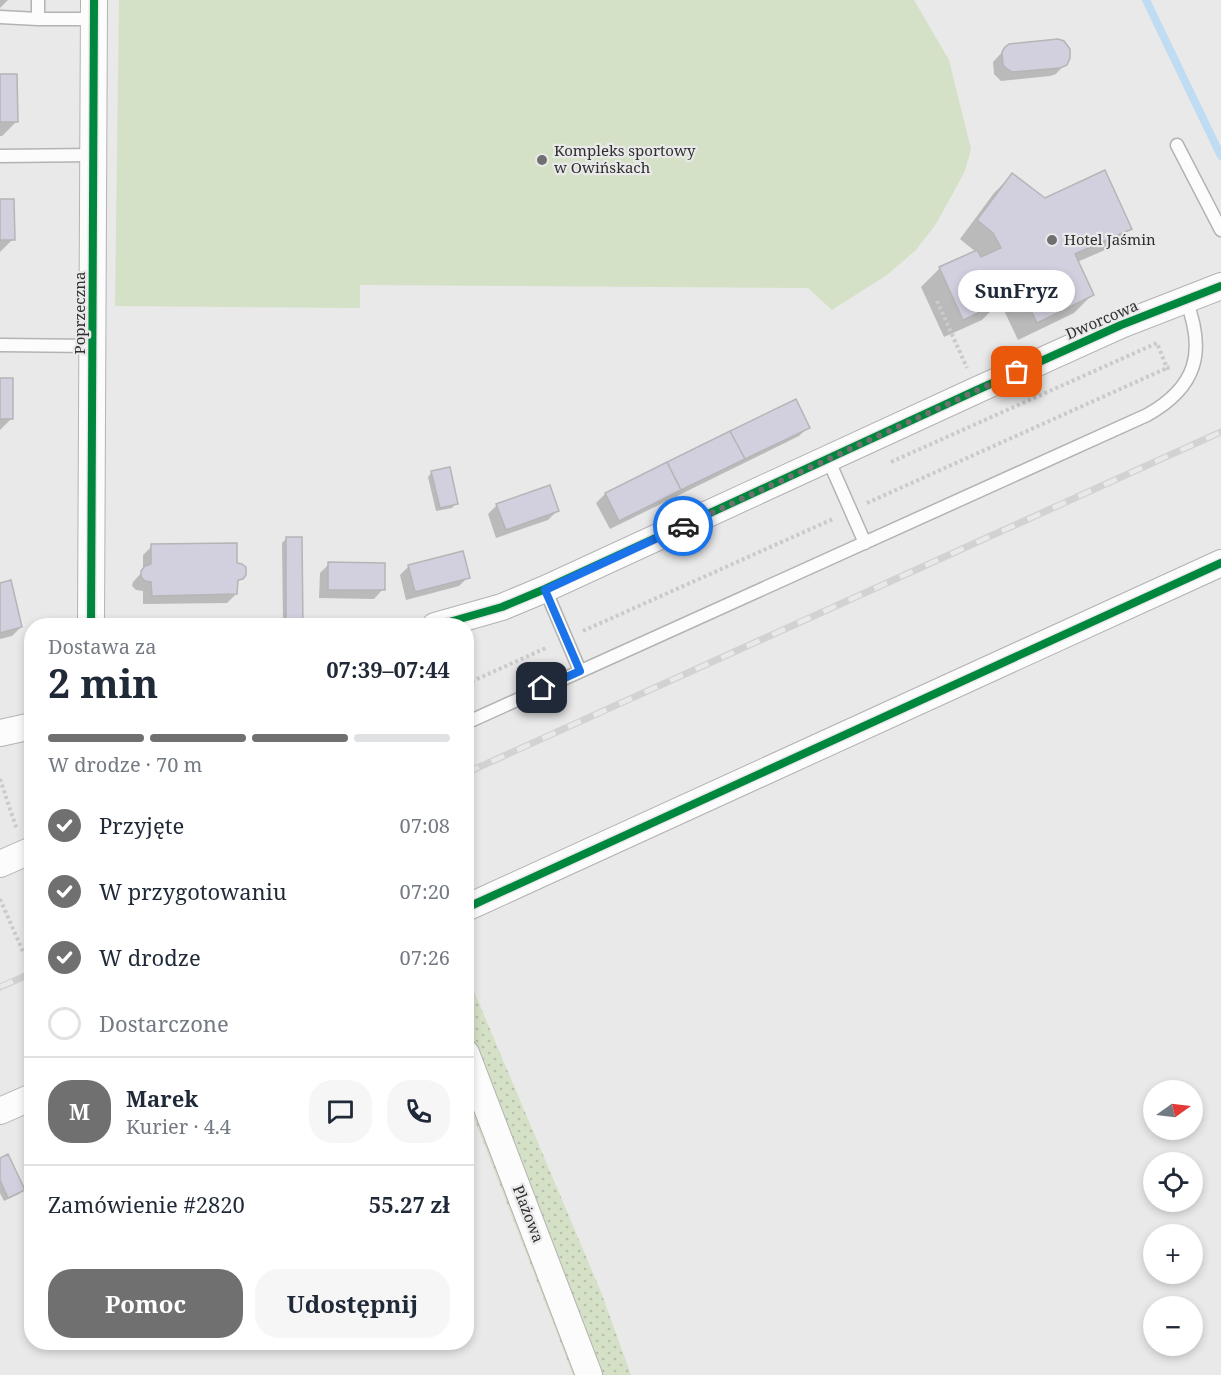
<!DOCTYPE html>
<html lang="pl">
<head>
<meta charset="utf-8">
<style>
  :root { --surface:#fff; --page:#f6f6f7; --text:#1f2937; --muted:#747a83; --line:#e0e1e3; --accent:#707070 }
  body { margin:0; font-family:"Noto Serif",serif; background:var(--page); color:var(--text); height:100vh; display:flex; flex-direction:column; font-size:22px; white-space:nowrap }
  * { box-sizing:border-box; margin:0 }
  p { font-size:20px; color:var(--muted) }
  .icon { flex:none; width:33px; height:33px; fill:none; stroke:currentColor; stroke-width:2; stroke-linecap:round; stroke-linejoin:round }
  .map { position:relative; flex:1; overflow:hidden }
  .drawer { position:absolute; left:24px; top:618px; width:450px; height:732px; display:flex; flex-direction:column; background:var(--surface); border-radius:24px; box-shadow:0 3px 9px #0003 }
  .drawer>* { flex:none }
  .needle { width:39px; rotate:76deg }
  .buttons { position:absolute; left:1143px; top:1080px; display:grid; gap:12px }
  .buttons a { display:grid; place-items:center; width:60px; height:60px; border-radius:50%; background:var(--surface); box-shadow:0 3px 9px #0003; font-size:30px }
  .pin { position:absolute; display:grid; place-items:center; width:51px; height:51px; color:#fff; margin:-26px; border-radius:12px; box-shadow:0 3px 9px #0006 }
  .courier { position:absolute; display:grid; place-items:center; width:60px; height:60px; margin:-30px; border:4px solid #1a73e8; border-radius:50%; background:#fff; color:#222; box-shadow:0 2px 8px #0007 }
  .bubble { position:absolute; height:42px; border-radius:21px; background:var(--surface); box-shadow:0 3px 9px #0003; font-size:20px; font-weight:700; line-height:42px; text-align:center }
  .headline em { font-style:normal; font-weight:700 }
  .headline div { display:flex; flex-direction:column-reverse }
  .headline { display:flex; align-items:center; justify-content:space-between; height:102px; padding:0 24px }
  h1 { font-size:39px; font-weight:700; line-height:45px }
  .bar { display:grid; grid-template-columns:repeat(4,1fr); gap:9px 6px; align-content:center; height:72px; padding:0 24px }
  .bar i { height:8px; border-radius:4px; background:var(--line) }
  .bar .current { background:var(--accent) }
  .bar p { grid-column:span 4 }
  .line { display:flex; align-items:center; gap:15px; padding:0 24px; border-top:2px solid var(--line) }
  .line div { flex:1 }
  .round { display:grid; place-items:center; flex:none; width:63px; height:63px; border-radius:24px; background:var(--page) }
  ol { padding:0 24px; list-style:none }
  li { display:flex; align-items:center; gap:18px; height:66px }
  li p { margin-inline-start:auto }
  li .icon { padding:6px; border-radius:50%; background:var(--accent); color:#fff; stroke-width:4 }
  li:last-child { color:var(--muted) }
  li i { width:33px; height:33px; border:3px solid var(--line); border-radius:50% }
  .button { display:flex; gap:12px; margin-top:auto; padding:12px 24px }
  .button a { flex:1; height:69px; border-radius:24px; background:var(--accent); color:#fff; font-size:24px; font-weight:700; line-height:69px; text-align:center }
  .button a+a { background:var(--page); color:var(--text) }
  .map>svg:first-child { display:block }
  .grass { fill:url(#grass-dots) }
  .pitch { fill:#d5e1c6 }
  .shadow { fill:#0003 }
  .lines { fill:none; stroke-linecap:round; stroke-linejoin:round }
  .stream { stroke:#c0dcf3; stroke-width:8 }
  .building { fill:#d2d0df; stroke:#b5b5b6; stroke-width:1.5 }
  .lane-casing { stroke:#b3b3b4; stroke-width:15 }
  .street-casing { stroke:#b3b3b4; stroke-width:28 }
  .path { stroke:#cacacb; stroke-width:4; stroke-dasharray:3 3; stroke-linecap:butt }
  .lane { stroke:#fcfcfc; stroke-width:12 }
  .street { stroke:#fcfcfc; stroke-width:26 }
  .rail-casing { stroke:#d2d2d3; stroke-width:7 }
  .rail { stroke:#e9e9ea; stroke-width:4.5; stroke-dasharray:14; stroke-linecap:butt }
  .cycleway-casing { stroke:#e9e9ea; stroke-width:11 }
  .cycleway { stroke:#00873e; stroke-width:8 }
  .done { stroke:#707070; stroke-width:6; stroke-dasharray:0 10.8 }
  .route { stroke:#1a73e8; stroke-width:8 }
  .poi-dot { fill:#707070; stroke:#e9e9ea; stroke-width:2 }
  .labels { text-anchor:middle; stroke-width:4.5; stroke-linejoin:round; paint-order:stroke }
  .poi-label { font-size:15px; fill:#2f2f2f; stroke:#e9e9ea; text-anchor:start }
  .street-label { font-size:15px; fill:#2f2f2f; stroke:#e9e9ea }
</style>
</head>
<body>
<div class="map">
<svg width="1221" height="1375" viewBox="0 0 1221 1375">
  <defs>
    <pattern id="grass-dots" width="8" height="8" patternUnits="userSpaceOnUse" patternTransform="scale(1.5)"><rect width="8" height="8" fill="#d5e1c6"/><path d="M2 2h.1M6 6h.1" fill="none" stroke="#b7c1aa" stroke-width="1.8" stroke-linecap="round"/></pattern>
  </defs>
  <rect width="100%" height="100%" fill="#e9e9ea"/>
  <path class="grass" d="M466,971L473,989L601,1292L631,1375H573L467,1100Z"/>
  <path class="pitch" d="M119,0H914L949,60L971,149L965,171L953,193L936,224L916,250L887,275L832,310L808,288L360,285V308L115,306Z"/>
  <path class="shadow" d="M0,0H8L0,8Z
    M1006,48L1065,64L1056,74L1050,76L1001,81L994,74L993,62Z
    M0,75L16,122L2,136H0Z
    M1012,175L1045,200L1130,229L1112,247L1077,262L1092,295L1074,313L1018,340L1000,302L982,320L944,337L921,287L939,269L976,252L960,239L994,193Z
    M0,200L13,239L0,252Z
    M0,379L12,418L0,430Z
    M808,427L799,436L610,529L596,503L605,494Z
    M432,472L456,503L452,508L436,511L428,477Z
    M497,505L557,511L548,520L496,538L488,514Z
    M286,539L301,626H283L282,543Z
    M152,546L236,564L245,575L236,583V594L227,603L143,604V591L136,590L132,586L133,582L143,571V555Z
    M329,564L383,589L374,599L319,598L320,573Z
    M409,566L468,577L459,586L406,600L400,575Z
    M0,584L21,627L12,636L0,639Z
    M0,1160L23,1190L19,1194L4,1201L0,1193Z"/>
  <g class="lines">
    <path class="stream" d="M1146,0L1221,156"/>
  </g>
  <path class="building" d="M1058,39L1064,41L1070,49V58L1067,65L1060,68L1012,72L1007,69L1003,65L1002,52L1005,47L1009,44Z
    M0,74H17L18,122H0Z
    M1105,170L1132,229L1075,254L1094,295L1037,323L1012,271L992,280L1002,302L963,320L939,267L977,250L981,257L1001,248L993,233L977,220L1012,173L1045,198Z
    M0,199H14L15,240H0Z
    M0,378H13V419H0Z
    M796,399L810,428L745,459L730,431Z
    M730,431L745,459L681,490L667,462Z
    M667,462L681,490L619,521L605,493Z
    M450,467L458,504L440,508L431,471Z
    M550,485L559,511L506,530L496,504Z
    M286,537H302L303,626H286Z
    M237,543V563L242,564L246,567V575L243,579L238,580L237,594L152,596L151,582L145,581L141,577V571L145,566L151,564V544Z
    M463,551L470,578L415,592L408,565Z
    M328,562L385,563V590H328Z
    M11,580L22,627L0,633V583Z
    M8,1154L25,1190L8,1198L0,1180V1158Z"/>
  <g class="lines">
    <g class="lane-casing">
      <path id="lane" d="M0,17L38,19H95
        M38,19V0
        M1177,145L1221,230
        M0,156L94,155
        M0,345L93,346
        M828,459L865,543
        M545,589L580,671
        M466,723L1147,415C1197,387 1206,352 1186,300"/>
    </g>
    <g class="street-casing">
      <path id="street" d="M91,626L94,0
        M435,626L502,607L545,589L977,390L1121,325L1221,286
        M0,733L32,726
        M0,864L32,850
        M466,908L1221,563
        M466,1053L589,1375
        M0,1111L32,1097"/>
    </g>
    <path class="path" d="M937,301L967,368
      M891,462L1157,343L1167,368L1171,367
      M867,503L1167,368
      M583,631L833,519
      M466,684L548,647
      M0,779L17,830
      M0,899L24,954"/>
    <use href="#lane" class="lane"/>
    <use href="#street" class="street"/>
    <g class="rail-casing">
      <path id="rail" d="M466,773L1221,432
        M0,987L32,973"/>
    </g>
    <use href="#rail" class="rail"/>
    <g class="cycleway-casing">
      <path id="cycleway" d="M91,626L94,0
        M435,626L502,607L545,589L977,390L1121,325L1221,286
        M466,908L1221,563"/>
    </g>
    <use href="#cycleway" class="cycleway"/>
  </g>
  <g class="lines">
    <path class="done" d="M683,526L1017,372"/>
    <path class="route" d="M542,688L580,671L545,590L683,526"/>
  </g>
  <g class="poi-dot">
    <circle cx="542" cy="160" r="6"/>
    <circle cx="1052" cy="240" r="6"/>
  </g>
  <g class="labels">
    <g class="poi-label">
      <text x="554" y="156">Kompleks sportowy<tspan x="554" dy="17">w Owińskach</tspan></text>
      <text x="1064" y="245">Hotel Jaśmin</text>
    </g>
    <g class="street-label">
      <text transform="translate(80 313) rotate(-90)" y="5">Poprzeczna</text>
      <text transform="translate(1102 320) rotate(-23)" y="5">Dworcowa</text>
      <text transform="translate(528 1214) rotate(69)" y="5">Plażowa</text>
    </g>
  </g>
</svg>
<div class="buttons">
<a><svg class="needle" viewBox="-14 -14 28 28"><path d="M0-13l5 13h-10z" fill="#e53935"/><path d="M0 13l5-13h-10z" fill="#747a83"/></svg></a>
<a><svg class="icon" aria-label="locate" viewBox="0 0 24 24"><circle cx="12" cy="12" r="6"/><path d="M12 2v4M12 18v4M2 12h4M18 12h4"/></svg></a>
<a>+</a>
<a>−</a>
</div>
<div class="pin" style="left:1017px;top:372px;background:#ea580c"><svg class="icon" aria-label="bag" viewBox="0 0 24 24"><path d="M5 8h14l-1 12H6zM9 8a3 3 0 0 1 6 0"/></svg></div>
<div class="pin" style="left:542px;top:688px;background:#1f2937"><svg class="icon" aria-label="home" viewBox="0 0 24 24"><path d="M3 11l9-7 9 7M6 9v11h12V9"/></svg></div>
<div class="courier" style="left:683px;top:526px"><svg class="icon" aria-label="car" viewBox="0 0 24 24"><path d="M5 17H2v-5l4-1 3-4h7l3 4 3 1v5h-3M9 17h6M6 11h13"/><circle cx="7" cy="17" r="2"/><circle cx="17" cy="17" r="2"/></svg></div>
<div class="bubble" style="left:958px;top:270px;width:117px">SunFryz</div>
<section class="drawer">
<div class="headline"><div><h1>2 min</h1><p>Dostawa za</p></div><em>07:39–07:44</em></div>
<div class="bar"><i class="current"></i><i class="current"></i><i class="current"></i><i></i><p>W drodze · 70 m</p></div>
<ol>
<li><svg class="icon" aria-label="check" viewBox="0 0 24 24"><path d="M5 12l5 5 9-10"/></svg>Przyjęte<p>07:08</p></li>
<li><svg class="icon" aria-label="check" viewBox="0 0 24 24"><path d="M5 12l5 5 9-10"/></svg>W przygotowaniu<p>07:20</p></li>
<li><svg class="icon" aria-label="check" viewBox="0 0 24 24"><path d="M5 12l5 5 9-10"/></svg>W drodze<p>07:26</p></li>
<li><i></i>Dostarczone</li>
</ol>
<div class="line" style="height:108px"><b class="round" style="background:var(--accent);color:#fff">M</b><div><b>Marek</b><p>Kurier · 4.4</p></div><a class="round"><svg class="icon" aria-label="chat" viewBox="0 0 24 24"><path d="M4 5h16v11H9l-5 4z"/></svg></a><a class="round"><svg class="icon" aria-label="phone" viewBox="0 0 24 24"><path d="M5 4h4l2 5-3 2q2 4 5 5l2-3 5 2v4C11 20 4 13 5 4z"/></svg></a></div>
<div class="line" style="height:78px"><div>Zamówienie #2820</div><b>55.27 zł</b></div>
<div class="button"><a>Pomoc</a><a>Udostępnij</a></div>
</section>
</div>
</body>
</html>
